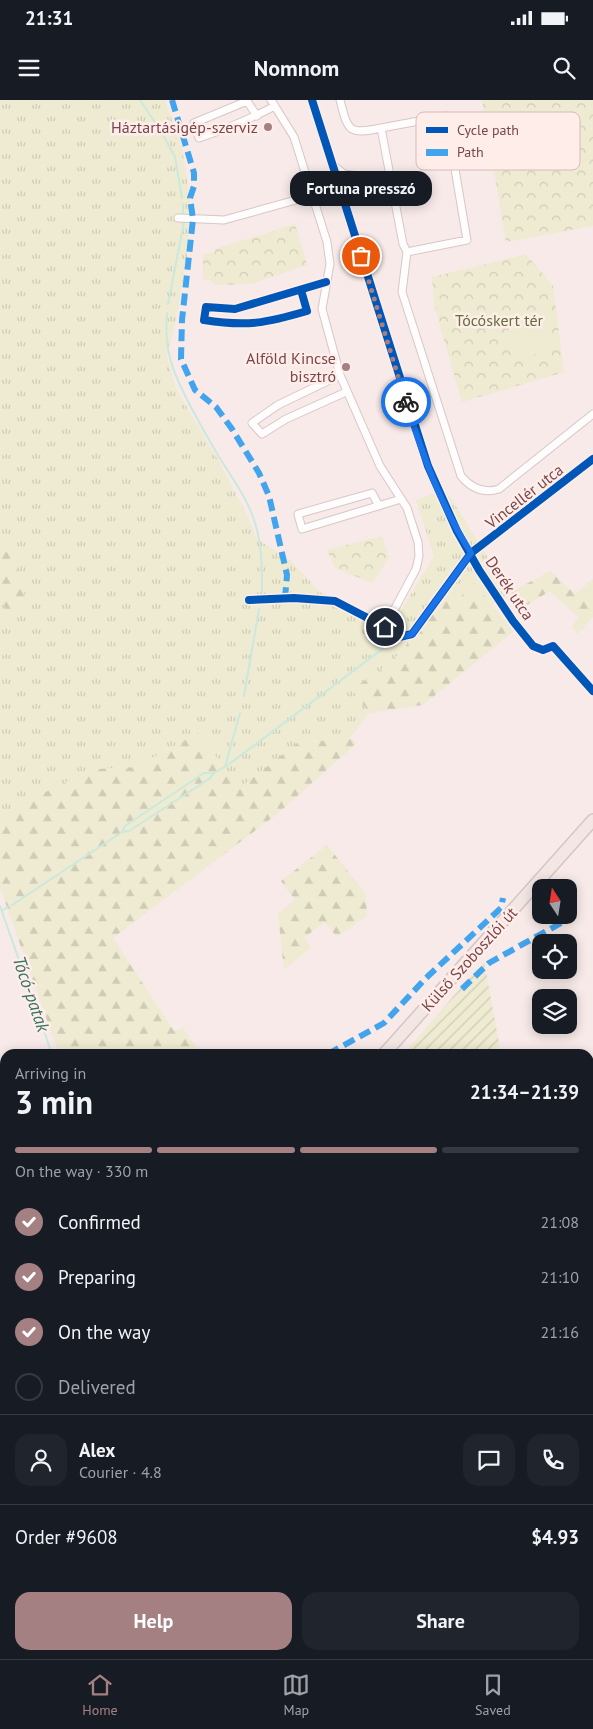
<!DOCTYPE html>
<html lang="en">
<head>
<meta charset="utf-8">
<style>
  :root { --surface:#171b24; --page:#20242c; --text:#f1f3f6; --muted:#9ea1a6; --line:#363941; --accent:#a48083 }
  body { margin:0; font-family:"PT Sans",sans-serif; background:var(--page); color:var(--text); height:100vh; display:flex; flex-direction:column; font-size:19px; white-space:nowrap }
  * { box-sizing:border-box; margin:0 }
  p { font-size:16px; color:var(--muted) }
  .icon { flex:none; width:28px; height:28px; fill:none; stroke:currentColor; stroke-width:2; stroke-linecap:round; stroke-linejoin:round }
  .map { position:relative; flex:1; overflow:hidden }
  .panel { position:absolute; left:0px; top:949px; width:594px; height:611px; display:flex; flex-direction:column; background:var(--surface); border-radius:15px 15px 0 0; box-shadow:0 2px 12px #0003 }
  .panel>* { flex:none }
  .needle { width:32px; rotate:348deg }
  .buttons { position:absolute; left:532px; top:779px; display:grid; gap:10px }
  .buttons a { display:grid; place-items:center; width:45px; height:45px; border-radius:10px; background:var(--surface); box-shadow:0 2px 12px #0003; font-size:25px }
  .pin { position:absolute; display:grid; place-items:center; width:42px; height:42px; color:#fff; margin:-21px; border:2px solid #fff; border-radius:50%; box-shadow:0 1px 5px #0007 }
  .courier { position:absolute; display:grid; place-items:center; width:50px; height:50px; margin:-25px; border:4px solid #1a73e8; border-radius:50%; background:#fff; color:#222; box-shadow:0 1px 6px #0007 }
  .bubble { position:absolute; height:35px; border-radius:15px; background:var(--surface); box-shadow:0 2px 12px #0003; font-size:16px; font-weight:800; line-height:35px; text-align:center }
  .summary em { font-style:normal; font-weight:800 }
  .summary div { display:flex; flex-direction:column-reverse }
  .summary { display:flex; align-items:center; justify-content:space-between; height:85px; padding:0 15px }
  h1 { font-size:32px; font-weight:800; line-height:38px }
  .bar { display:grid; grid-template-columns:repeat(4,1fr); gap:8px 5px; align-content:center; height:60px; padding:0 15px }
  .bar i { height:6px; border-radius:4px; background:var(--line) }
  .bar .on { background:var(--accent) }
  .bar p { grid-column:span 4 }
  .line { display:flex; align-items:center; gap:12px; padding:0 15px; border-top:1px solid var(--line) }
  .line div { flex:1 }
  .round { display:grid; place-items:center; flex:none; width:52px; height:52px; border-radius:15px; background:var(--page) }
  ol { padding:0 15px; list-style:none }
  li { display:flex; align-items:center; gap:15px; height:55px }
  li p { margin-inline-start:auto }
  li .icon { padding:5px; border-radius:50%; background:var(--accent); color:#fff; stroke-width:4 }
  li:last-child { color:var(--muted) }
  li i { width:28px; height:28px; border:2px solid var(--line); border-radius:50% }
  .primary-button { display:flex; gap:10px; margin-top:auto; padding:10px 15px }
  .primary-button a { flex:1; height:58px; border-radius:15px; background:var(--accent); color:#fff; font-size:20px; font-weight:800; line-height:58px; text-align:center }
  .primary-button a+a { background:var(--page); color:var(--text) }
  .status { display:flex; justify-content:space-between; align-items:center; height:35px; padding:0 25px; background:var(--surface); direction:ltr }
  .status svg { height:14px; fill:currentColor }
  header { display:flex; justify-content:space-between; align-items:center; height:65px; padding:0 15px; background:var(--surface); font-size:22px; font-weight:800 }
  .menu { display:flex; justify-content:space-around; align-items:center; height:70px; border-top:1px solid var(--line); background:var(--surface); font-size:14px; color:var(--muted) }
  .menu a { display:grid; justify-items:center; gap:2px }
  .menu .on { color:var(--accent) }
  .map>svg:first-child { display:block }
  .grass { fill:url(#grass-tufts) }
  .forest { fill:url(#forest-firs) }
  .park { fill:url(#park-crowns) }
  .garden { fill:url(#garden-furrows) }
  .pitch { fill:#eeebd2 }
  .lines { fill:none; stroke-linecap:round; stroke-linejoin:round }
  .stream { stroke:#cae9dd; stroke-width:2 }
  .street-casing { stroke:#d8c7c7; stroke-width:9 }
  .primary-casing { stroke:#d6c5c6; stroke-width:14 }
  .street { stroke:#fefcfc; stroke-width:7 }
  .primary { stroke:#f3e7e4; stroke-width:11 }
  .rail { stroke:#e3e0e5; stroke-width:2; stroke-dasharray:8 5; stroke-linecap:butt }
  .quiet { stroke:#42a4ed; stroke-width:6; stroke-dasharray:12 6; stroke-linecap:butt }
  .cycleway-casing { stroke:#ffedea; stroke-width:11 }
  .cycleway { stroke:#0057b8; stroke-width:8 }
  .done { stroke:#a48083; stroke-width:5; stroke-dasharray:0 9 }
  .route { stroke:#1a73e8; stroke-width:6 }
  .poi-dot { fill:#a48083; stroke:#ffedea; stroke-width:2 }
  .labels { text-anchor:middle; stroke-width:5; stroke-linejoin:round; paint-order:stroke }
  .poi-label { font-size:16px; fill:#77474c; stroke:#ffedea; text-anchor:end }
  .park-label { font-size:16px; fill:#637139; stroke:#ffedea }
  .street-label { font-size:16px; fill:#77474c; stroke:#ffedea }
  .water-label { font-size:18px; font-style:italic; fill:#387664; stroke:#ffedea }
  .key { fill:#ffedea; stroke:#d6bbbb; stroke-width:1 }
  .key-label { font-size:14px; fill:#77474c }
</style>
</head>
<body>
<div class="status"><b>21:31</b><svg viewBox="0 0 49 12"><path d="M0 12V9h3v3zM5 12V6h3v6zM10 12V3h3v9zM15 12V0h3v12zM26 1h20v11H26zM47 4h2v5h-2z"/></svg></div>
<header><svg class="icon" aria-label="menu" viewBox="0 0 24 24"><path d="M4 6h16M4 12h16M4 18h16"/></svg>Nomnom<svg class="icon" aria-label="search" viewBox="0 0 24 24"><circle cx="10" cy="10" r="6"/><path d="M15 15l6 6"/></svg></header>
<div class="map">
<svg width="593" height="1559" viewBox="0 0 593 1559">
  <defs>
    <pattern id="grass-tufts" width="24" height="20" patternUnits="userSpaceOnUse" patternTransform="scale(1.25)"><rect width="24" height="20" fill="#eeebd2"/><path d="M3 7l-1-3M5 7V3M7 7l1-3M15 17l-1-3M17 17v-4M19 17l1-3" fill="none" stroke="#d0cbb6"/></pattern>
    <pattern id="forest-firs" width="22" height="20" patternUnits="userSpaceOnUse" patternTransform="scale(1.25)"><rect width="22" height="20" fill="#eeebd2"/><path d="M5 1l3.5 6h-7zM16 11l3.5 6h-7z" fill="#d0cbb6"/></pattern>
    <pattern id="park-crowns" width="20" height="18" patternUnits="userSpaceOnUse" patternTransform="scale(1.25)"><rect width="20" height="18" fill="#eeebd2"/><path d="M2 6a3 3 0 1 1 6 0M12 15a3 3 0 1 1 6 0" fill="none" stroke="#d0cbb6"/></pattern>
    <pattern id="garden-furrows" width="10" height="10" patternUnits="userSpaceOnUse" patternTransform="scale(1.25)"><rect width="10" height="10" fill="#eeebd2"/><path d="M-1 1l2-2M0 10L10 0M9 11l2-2" fill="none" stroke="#d0cbb6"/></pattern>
  </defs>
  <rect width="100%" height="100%" fill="#f7eae8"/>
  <path class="grass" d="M0,0H165L182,48L190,100L187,155L177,215L167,256L175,287L221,365L248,417L257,439L290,460L320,492L393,524L434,456L416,400L445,389L484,451L508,494L493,505L474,483L455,503L446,494L401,552L385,567L352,589L369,613L350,638L297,643L240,689L198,633L136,667L95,669L0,713V499L6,510L10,449L0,429Z"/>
  <path class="forest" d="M0,429L10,449L30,512L6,510L0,499Z
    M550,471L575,494L593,479V517L577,534L572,527L578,517L550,491L517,511L508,494Z
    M474,483L514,531L423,605L369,613L352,589L385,567L401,552L446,494L455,503Z
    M198,633L240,688L297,643L350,638L357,643L276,715L113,838L174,931L183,928L202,954H59L0,788V713L95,669L136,667Z
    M327,745L366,794L367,816L337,837L324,822L304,838L311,847L284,870L278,814L295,800L281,781Z
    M0,1346L5,1353V1459L0,1451Z"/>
  <path class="park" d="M482,0H593V126L506,142Z
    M295,124L307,165L250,184L215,185L210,180L203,179V154L215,152V149Z
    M526,154L553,186L564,272L462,302L434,205L432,177Z
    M382,436L389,458L372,483L335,468L327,450Z"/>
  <path class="garden" d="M484,861L501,954H404L407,950Z"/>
  <path class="pitch" d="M548,213L554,251L513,258L507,220Z"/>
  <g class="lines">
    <path class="stream" d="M140,0L162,33L175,57L182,98
      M183,104V114
      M168,204L184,122
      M167,213C166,228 166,244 170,258C177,286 204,331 219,357C231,376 245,395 253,417C262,441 262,466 262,492
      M244,596L259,509
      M225,667L240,613
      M122,732L125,726L204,673H214
      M12,805L122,732L129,731L209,679L214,673L228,665L385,547
      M0,806L52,954
      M2,811L9,806
      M319,1555L321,1559"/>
    <g class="street-casing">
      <path id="street" d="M271,0L294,37L327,142L330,164L322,209L340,275L380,366L407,408L418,442L419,456L416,469L385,527
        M312,0L428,366L457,431L479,470L513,521L533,546L543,550L553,546L593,591
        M340,0C348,31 348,35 381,28L403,144L407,152L402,192L461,376C471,388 483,394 499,389L593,314
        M257,16L247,1L194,23L199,38C226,29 250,19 275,6
        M381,28L446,16L467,140L407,152
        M333,65L344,74L366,77
        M178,118L224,120L389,74
        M301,190L307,211C266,223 247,227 204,220L206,207L235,209L326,182
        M340,275L278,305L252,323L262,334L286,319L346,292
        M379,406L372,393L298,414L302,429L401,399
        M249,500L294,498L335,501L385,527L399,537L412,534L471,453L593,359
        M589,1044L593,1040"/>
    </g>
    <g class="primary-casing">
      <path id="primary" d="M384,954L593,720
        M85,1559L89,1555"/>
    </g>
    <use href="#street" class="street"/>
    <use href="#primary" class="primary"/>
    <path class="rail" d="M0,973L5,978
      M589,1078L593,1077
      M589,1135L593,1131
      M140,1559L144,1555"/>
    <path class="quiet" d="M172,0L194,73V86L190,98L193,119L182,220L181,259L195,290L216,307L232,329L259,373L269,396L287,475L285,498
      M462,889L489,863L561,823
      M328,954L384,923L426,878L501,808L503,798
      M248,1559L253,1555"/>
    <g class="cycleway-casing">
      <path id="cycleway" d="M312,0L428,366L457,431L479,470L513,521L533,546L543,550L553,546L593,591
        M301,190L307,211C266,223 247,227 204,220L206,207L235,209L326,182
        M249,500L294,498L335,501L385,527L399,537L412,534L471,453L593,359"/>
    </g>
    <use href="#cycleway" class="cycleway"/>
  </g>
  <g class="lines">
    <path class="done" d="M361,156L406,302"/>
    <path class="route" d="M385,527L399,537L412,534L471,453C441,406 422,354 406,302"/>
  </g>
  <g class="poi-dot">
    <circle cx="268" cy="27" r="5"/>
    <circle cx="346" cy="267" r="5"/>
  </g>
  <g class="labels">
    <g class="poi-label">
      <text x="258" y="33">Háztartásigép-szerviz</text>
      <text x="336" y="264">Alföld Kincse<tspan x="336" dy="18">bisztró</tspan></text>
    </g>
    <g class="park-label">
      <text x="499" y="226">Tócóskert tér</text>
    </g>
    <g class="street-label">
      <text transform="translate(524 396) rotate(-38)" y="6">Vincellér utca</text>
      <text transform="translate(510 488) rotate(56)" y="6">Derék utca</text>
      <text transform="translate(469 859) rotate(-48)" y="6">Külső Szoboszlói út</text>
    </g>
    <g class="water-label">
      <text transform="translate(31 894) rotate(71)" y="6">Tócó-patak</text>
    </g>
  </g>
  <rect x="416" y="12" width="164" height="58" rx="8" class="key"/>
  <rect x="426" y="27" width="22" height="6" fill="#0057b8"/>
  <rect x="426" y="49" width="22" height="7" fill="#42a4ed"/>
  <g class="key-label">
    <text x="457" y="35">Cycle path</text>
    <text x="457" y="57">Path</text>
  </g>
</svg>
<div class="buttons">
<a><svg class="needle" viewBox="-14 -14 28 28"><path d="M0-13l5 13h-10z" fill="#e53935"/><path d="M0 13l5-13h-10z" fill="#9ea1a6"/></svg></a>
<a><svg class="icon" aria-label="locate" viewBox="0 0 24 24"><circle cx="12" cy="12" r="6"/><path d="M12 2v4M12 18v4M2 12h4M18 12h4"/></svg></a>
<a><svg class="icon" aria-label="layers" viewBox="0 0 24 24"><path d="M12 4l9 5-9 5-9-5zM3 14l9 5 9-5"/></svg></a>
</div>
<div class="pin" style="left:361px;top:156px;background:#ea580c"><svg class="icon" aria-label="bag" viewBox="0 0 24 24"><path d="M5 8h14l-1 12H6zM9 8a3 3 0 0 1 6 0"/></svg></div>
<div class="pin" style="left:385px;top:527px;background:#1f2937"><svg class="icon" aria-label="home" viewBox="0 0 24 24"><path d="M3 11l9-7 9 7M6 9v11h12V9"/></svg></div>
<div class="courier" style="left:406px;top:302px"><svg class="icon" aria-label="bike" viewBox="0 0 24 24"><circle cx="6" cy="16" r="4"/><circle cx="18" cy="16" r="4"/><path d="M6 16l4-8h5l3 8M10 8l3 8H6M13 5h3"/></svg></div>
<div class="bubble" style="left:290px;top:71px;width:142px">Fortuna presszó</div>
<section class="panel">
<div class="summary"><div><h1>3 min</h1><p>Arriving in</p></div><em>21:34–21:39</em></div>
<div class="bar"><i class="on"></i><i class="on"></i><i class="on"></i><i></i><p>On the way · 330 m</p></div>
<ol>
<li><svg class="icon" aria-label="check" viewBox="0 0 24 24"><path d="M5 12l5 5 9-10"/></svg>Confirmed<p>21:08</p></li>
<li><svg class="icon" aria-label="check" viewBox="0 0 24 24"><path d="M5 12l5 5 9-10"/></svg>Preparing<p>21:10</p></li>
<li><svg class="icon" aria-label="check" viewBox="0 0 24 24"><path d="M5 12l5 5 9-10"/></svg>On the way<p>21:16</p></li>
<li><i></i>Delivered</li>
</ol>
<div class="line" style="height:90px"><a class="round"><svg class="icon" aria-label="person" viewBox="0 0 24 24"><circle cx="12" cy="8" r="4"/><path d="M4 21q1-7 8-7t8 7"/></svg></a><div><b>Alex</b><p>Courier · 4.8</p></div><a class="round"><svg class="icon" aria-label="chat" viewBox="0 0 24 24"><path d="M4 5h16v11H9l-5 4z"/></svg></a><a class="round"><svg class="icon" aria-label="phone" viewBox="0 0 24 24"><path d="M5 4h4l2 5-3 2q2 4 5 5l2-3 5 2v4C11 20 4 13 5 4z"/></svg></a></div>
<div class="line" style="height:65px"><div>Order #9608</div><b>$4.93</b></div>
<div class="primary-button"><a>Help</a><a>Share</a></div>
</section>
</div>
<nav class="menu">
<a class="on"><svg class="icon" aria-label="home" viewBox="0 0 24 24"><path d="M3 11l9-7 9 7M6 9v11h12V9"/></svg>Home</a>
<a><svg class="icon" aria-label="map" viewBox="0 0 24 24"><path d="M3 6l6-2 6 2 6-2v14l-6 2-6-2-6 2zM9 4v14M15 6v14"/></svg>Map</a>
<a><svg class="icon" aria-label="saved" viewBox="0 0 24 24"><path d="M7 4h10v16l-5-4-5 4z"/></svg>Saved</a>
</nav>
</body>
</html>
